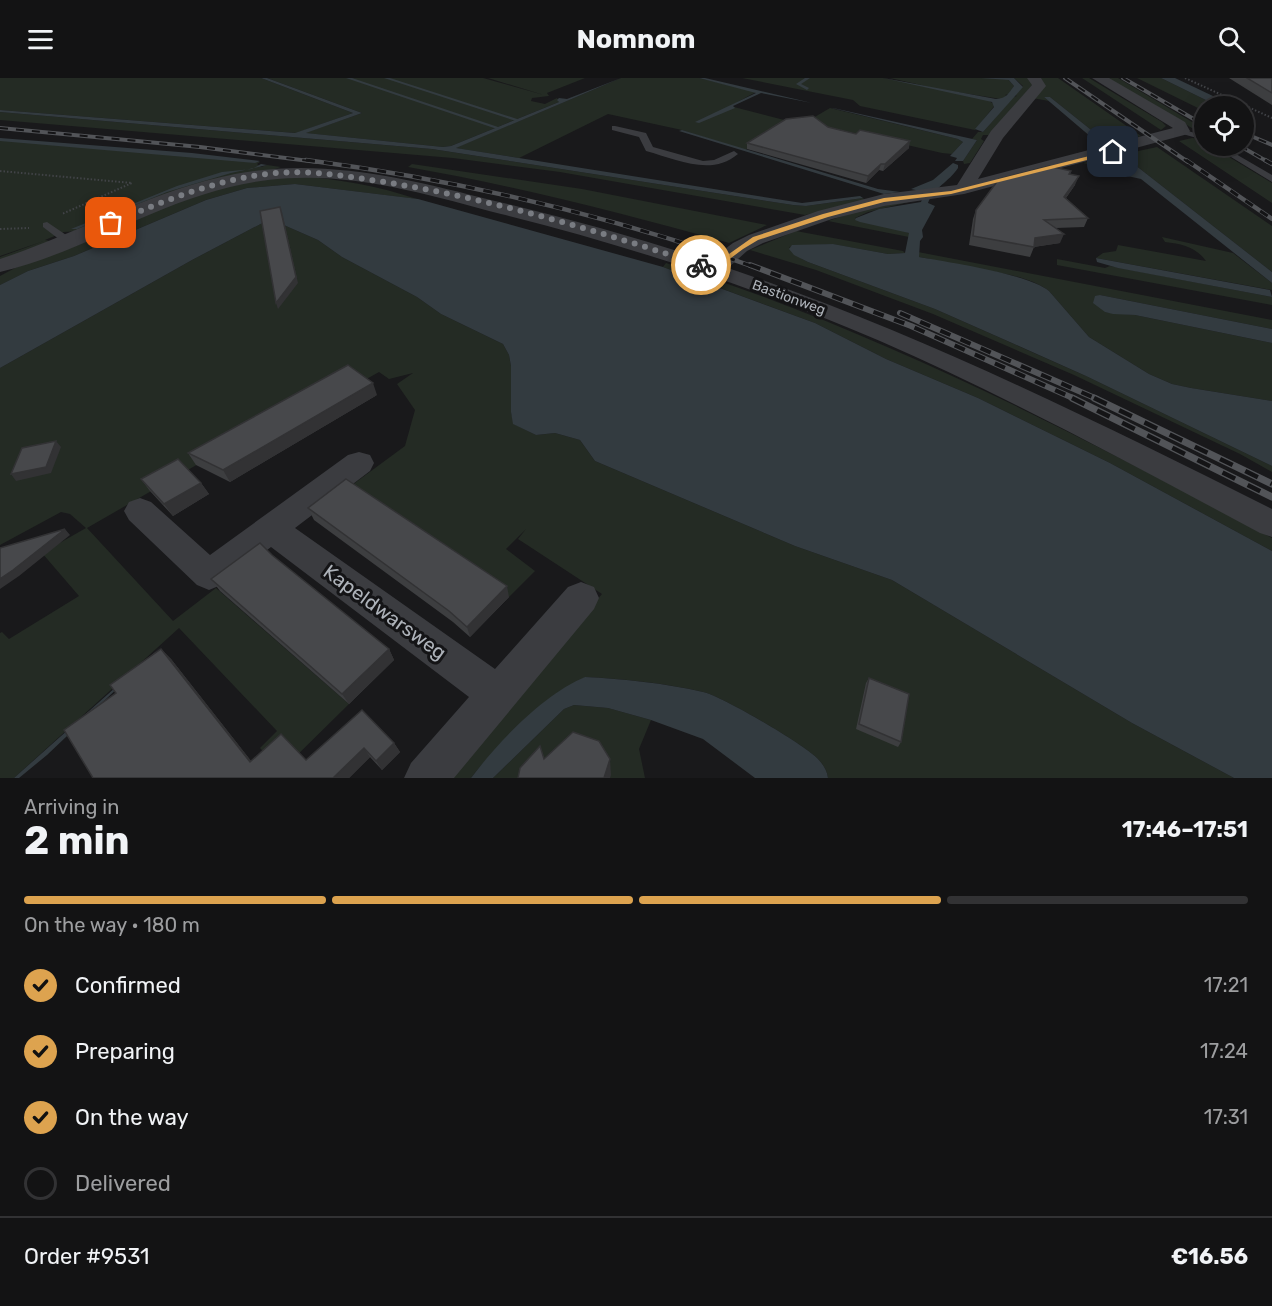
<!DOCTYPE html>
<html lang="en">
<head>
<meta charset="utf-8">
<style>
  :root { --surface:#131314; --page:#202022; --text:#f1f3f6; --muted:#9d9ea0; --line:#323234; --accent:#dda34f }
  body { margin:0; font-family:Rubik,sans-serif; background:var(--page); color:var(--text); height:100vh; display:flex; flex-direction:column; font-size:22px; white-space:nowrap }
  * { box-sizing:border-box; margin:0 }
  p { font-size:20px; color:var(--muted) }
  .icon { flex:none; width:33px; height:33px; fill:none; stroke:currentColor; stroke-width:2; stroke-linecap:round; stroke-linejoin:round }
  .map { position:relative; height:700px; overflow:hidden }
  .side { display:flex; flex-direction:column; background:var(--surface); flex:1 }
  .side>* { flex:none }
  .fabs { position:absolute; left:1194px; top:18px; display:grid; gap:12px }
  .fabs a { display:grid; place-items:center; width:60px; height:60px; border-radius:50%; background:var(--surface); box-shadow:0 6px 24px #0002,0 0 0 2px var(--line); font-size:30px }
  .pin { position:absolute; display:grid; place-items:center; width:51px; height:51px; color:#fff; margin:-26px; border-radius:12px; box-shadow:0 3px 9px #0006 }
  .courier { position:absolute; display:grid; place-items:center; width:60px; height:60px; margin:-30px; border:4px solid #dda34f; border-radius:50%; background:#fff; color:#222; box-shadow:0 2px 8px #0007 }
  .summary em { font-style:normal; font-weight:700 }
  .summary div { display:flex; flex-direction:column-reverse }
  .summary { display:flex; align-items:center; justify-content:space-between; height:102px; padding:0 24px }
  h1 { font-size:39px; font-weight:700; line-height:45px }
  .bar { display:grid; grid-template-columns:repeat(4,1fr); gap:9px 6px; align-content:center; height:72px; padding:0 24px }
  .bar i { height:8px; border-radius:4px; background:var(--line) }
  .bar .on { background:var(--accent) }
  .bar p { grid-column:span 4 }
  .line { display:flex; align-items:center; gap:15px; padding:0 24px; border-top:2px solid var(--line) }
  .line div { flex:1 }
  ol { padding:0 24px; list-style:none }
  li { display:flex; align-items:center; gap:18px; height:66px }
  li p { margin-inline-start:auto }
  li .icon { padding:6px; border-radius:50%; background:var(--accent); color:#111; stroke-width:4 }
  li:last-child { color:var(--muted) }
  li i { width:33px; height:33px; border:3px solid var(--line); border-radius:50% }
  header { display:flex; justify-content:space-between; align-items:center; height:78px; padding:0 24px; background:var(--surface); font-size:27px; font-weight:700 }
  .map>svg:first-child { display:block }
  .green { fill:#242b24 }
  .water { fill:#333b40 }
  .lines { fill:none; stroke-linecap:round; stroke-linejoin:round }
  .stream { fill:#333b40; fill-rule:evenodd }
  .path { stroke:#414347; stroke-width:2; stroke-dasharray:1.5 2; stroke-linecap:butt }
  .lane { fill:#3b3c40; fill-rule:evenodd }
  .street { fill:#3b3c40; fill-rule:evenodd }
  .rail-far3-casing { stroke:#525458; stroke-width:4 }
  .rail-far2-casing { stroke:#525458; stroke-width:4.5 }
  .rail-far1-casing { stroke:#525458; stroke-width:6 }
  .rail-casing { stroke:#525458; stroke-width:7 }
  .rail-far3 { stroke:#141416; stroke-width:2; stroke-dasharray:8; stroke-linecap:butt }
  .rail-far2 { stroke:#141416; stroke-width:3; stroke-dasharray:9; stroke-linecap:butt }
  .rail-far1 { stroke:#141416; stroke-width:4; stroke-dasharray:11; stroke-linecap:butt }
  .rail { stroke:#141416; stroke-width:4.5; stroke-dasharray:14; stroke-linecap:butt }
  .wall { fill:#3d3e40 }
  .shaded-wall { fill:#323234 }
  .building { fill:#47484b; stroke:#323234; stroke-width:1.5 }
  .route { fill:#dda34f }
  .done { stroke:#797c82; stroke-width:6; stroke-dasharray:0 10.8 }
  .labels { text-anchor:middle; stroke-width:6; stroke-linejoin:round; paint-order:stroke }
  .far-street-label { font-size:14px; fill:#adb2b9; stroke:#141416 }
  .near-street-label { font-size:20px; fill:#adb2b9; stroke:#141416 }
</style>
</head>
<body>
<header><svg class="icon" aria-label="menu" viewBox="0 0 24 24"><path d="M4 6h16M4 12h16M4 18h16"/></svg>Nomnom<svg class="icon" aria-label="search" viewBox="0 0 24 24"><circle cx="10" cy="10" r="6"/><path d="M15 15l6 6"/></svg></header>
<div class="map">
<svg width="1272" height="700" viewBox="0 0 1272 700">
  <rect width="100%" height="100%" fill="#19191b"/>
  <path class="green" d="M0,0H261L353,35L296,55L0,32Z
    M267,0H483L544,17L488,0H585L547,15L549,18L532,20L531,23L545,26L557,20L559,24L451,68L443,69L305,55L362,35Z
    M621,0H699L756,14L730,28L788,43L745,72L682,52L608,36L519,80L455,70Z
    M742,0H883L934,10L890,0H1007L1014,8L1009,16L1005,17L1007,18L1001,21L950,13L988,22L995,27L975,52L860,28L853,22Z
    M1014,0H1029L1034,5L989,57H983L981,61L984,63L970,85L964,86L963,83L977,62L972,61L978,54H983L1013,19L1017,18L1015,17L1023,8Z
    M1036,0H1058L1141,58L1113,66L1105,63L1050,19H1044L1049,23L1032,20Z
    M1082,0H1089L1162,44L1166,48L1161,52Z
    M1105,0H1118L1204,51V57Z
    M1137,0H1161L1218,28H1204V33Z
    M830,30L958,61L963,64L952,76L942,75L828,49L813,40Z
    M0,34L432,71L793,127L806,128L863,120L865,123L805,137L560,94L453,80L0,42Z
    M1192,60L1204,62V68H1211L1272,105V125L1179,63Z
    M0,62L260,84L257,86L261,89L258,90L267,87L281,89L81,153L64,154L45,162L55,164L0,184V179L44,163L0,178Z
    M1157,69L1272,148V194L1130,83H1119L1135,96L1083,85Z
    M412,86L582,111L767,147L729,165C623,135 517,108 408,89Z
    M297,98C339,101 378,108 417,121L295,106L247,110L206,122L74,178L28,193L0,207V198L15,190L180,123L231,106Z
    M921,121L868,134L855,140C873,147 892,149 909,155V159L828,143L861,132Z
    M270,141L318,162L342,179L417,219L441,236L503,266L509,277L511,288V334L514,346L536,357L555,355L580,362L595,383L795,468L892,502L1132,645L1234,700H828C827,692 823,686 817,680C803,666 722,618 703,614C665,605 625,601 585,599C545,630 502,659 471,700H444L602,516L518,461L526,451L506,471L535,493L509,519L348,410L405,368L415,332L397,306L413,295L389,301L379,294L363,303L353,297L87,450L173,543L216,510L349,626L281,693L260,670L277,653L179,550L14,700H0V555L2,554L9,561L79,518L42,475L86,450L70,436L61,434L0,467V290L192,182Z
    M796,153L903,173L905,175L888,176L832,166L789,169L802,181L808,184L935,231L1086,298L1272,388V394L1240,376L1074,297L933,236L816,192L750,172Z
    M1162,159L1233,175L1272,205V212L1096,180L1103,175L1116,173L1118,167L1206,183C1196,169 1182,166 1165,164Z
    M918,174L1272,242V251L1100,217L1105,234L1135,237L1272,265V323L1191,310L1172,306L1149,296L1089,259L1049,213C1024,195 989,194 960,188C946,185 932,181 919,179Z
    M1057,181L1105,190L1110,188L1272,219V227L1057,187Z
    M666,185C878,253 1076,355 1272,460V473L1110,385L978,320L886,281L815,245L663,189Z
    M574,627L608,630L651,642L639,671L645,700H493L564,631Z"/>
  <path class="water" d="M261,0H267L362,35L306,55L443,69L451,68L559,24L557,22L559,20L567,21L621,0L456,70L802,125L860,118L863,120L806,128L793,127L432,71L0,34V32L295,55L353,35Z
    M699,0H705L812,25L761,15L733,28L735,30L699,45L695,44L756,15Z
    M883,0L996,21C1007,20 1008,16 1014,8L1007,0H1014L1023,9L983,54L975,51L994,29L992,24Z
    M1161,0H1175L1234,28H1218Z
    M1044,19H1050L1100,59H1091Z
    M832,30H833L977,62L963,83H955L957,80L950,78L963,64L958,61Z
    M682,52L878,111L900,114L884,116L679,53Z
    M0,60L192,75L260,83L255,85L0,63Z
    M1118,83H1130L1272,194V205L1141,101L1091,90L1094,88L1134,96Z
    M953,85L958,87V90C949,104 934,109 928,125L935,128L922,152L923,159L920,163L919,179C947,184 1029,196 1049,213L1089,259L1149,296L1172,306L1191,310L1272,323V388L1086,298L1012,265L935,231L808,184L794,177L789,171L792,167L833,166L888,176L905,175L909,155L860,144L855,142L856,140L879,131L921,124L925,114L911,111L933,102Z
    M261,86L267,87L231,95L167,114L77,151H71L177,108L222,94L252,91Z
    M295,106L418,121L663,189L763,226L815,245L886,281L978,320L1110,385L1272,473V700H1234L1132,645L892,502L795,468L595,383L580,362L555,355L536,357L513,346L511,334V288L509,277L503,266L441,236L417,219L342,179L318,162L270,141L192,182L0,290V207L28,193L74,178L206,122L247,110Z
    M1096,180L1270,212L1272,219L1118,190L1097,184Z
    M1100,217L1272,251V265L1135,237L1113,236L1105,234L1093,225L1095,218Z
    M163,567L47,677L19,700H14Z
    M585,599C624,601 664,605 703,614C722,618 803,666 817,680C823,686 827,692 828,700H755L703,661L651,642L608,630L574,627L564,631L493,700H471C498,664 544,616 585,599Z"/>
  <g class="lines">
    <path class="stream" d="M346,0H352L501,50L497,51Z
      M384,0H390L520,42L516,43Z
      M805,0H810L801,6L809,10L807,12L796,6Z
      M981,0H1010L1011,1L1009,2Z"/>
    <path class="path" d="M1185,0L1272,40
      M0,93L132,105L62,136
      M0,151L29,150"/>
    <path class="lane" d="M615,48L646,55L653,69L703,83L714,82L734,73L738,76C711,99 676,81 646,73L639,59L612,52V48Z
      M1179,51L1204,57V62L1179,55Z
      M1213,68H1222L1272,97V104Z
      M47,144L72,161V165H64L43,149V145Z"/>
    <path class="street" d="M1027,0H1041L1046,8L1003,60L978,101L1173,50L1092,0H1109L1185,44L1190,53L1188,56L964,116L884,128L832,141L763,165L747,173L728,190C917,254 1094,342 1272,431V459L1260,455C1135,388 1010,320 880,263C757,210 630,168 501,136C426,116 347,92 268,102C172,113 92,172 0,194V181C79,155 153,112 235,96C323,79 409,101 495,123C567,140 638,160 709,183L733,165L749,157L818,133L884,116L957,107L991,53L1032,7Z
      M359,374L370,377L374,385L370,393L295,450L495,591L568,509L581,504L594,509L599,520L594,531L454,700H404L411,685L469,619L271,469L221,507L209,512L197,507L129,442L124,433L129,424L140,420L151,424L210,477L348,377Z"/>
    <g class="rail-far3-casing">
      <path id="rail-far3" d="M1065,0L1188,84
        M1123,0L1204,47
        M0,50L200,69L317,84
        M1244,55L1272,67
        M1240,68L1268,84"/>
    </g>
    <g class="rail-far2-casing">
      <path id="rail-far2" d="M306,82C458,102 609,137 754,189
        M1186,82L1272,141
        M1265,82L1272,86"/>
    </g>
    <g class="rail-far1-casing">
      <path id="rail-far1" d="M750,187L911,248L1075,321
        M900,235L1097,321"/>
    </g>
    <g class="rail-casing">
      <path id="rail" d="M1072,320L1272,419
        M1094,320L1272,406"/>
    </g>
    <use href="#rail-far3" class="rail-far3"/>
    <use href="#rail-far2" class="rail-far2"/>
    <use href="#rail-far1" class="rail-far1"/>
    <use href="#rail" class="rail"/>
  </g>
  <path class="wall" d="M1229,0H1272V27Z
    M828,49L909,70L883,93L879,92L866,105L747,71V65Z
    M1071,93L1070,96L1075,107L1066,120L1088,140L1084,149L1056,150L1060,165L1034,169L1030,179L969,167L973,141L976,132Z
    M377,317L230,404L196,387L188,375Z
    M141,401L201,405L209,416L173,438L150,413Z
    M308,430L509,519L470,559L453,544L314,442Z
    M272,477L389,571L394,582L349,626L220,513L211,501Z
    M161,571L171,581L251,683L306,682L394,665L400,674L382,692L370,679L349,700H93L116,615Z
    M869,600L901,664L898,669L856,651L866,605Z"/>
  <path class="shaded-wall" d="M910,63L909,70L883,93L885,86Z
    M881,86L879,92L866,105L868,98Z
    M1079,98L1075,107L1060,128L1064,119Z
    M280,129L282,134L298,205L278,231L276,225Z
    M1064,156L1060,165L1033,169L1035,160Z
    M373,305L377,317L230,404L223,392Z
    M56,363L61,369L51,395L16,403L11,396Z
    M201,405L209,416L173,438L164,426Z
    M65,451L70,457L19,498L0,511V501Z
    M507,508L509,519L470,559L467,549Z
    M161,571L171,581L259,693L250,684Z
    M389,571L394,582L349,626L342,616Z
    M394,665L400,674L382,692L376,683Z
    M364,670L370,679L349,700H333Z
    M610,681L611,697L610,700H604Z"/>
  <path class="building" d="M1247,0H1272V15Z
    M813,38L828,49L856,56L860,52L910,63L885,86H881L868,98L747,65L786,41Z
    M1049,88L1071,93L1069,96L1079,98L1064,119L1088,140L1044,142L1064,156L1035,160L1034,169L973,158L976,132L999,101Z
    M280,129L296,199L276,225L260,133Z
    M348,287L373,305L223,392L188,375Z
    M56,363L46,389L11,396L22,370Z
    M178,381L201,405L164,426L141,401Z
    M346,401L507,508L467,549L449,533L308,430Z
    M65,451L13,492L0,501V470Z
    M260,465L272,477L389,571L342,616L211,501Z
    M161,571L250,684L281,656L306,682L362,632L394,665L376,683L364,670L333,700H93L64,652L116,615L110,607Z
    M869,600L909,616L901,664L859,646Z
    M573,654L599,663L610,681L604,700H518L520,690L540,668L544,681Z"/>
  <path class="route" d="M1113,72L1115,75L951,116L884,124L828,139L758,162L743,171L715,192L698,187L701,185L712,188L753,159L823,136L884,120L951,113Z"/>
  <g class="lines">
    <path class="done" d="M111,145C162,124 211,103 267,96C307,91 345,98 384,104C492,121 598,153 701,187"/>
  </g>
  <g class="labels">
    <g class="far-street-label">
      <text transform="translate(789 219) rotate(20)" y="5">Bastionweg</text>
    </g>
    <g class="near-street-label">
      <text transform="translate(385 534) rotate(36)" y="7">Kapeldwarsweg</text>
    </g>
  </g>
</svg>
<div class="fabs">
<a><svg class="icon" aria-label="locate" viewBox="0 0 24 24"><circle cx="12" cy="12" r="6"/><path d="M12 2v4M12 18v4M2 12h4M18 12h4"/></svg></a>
</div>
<div class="pin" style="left:111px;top:145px;background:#ea580c"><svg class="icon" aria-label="bag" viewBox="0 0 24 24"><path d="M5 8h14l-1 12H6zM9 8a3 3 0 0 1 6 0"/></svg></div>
<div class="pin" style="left:1113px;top:74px;background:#1f2937"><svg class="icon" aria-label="home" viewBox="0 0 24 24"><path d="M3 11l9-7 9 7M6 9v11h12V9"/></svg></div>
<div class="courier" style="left:701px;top:187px"><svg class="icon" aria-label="bike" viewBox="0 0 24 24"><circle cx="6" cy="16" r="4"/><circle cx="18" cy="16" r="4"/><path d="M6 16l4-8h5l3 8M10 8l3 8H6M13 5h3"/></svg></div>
</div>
<section class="side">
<div class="summary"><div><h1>2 min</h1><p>Arriving in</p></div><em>17:46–17:51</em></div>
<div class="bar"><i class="on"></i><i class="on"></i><i class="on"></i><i></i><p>On the way · 180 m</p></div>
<ol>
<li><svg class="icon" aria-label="check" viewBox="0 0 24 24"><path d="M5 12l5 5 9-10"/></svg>Confirmed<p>17:21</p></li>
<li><svg class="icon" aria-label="check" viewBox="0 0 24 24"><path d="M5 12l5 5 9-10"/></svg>Preparing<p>17:24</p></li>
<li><svg class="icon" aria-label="check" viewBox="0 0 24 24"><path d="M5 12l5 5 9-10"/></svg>On the way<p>17:31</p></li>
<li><i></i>Delivered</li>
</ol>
<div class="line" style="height:78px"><div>Order #9531</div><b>€16.56</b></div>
</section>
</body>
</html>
